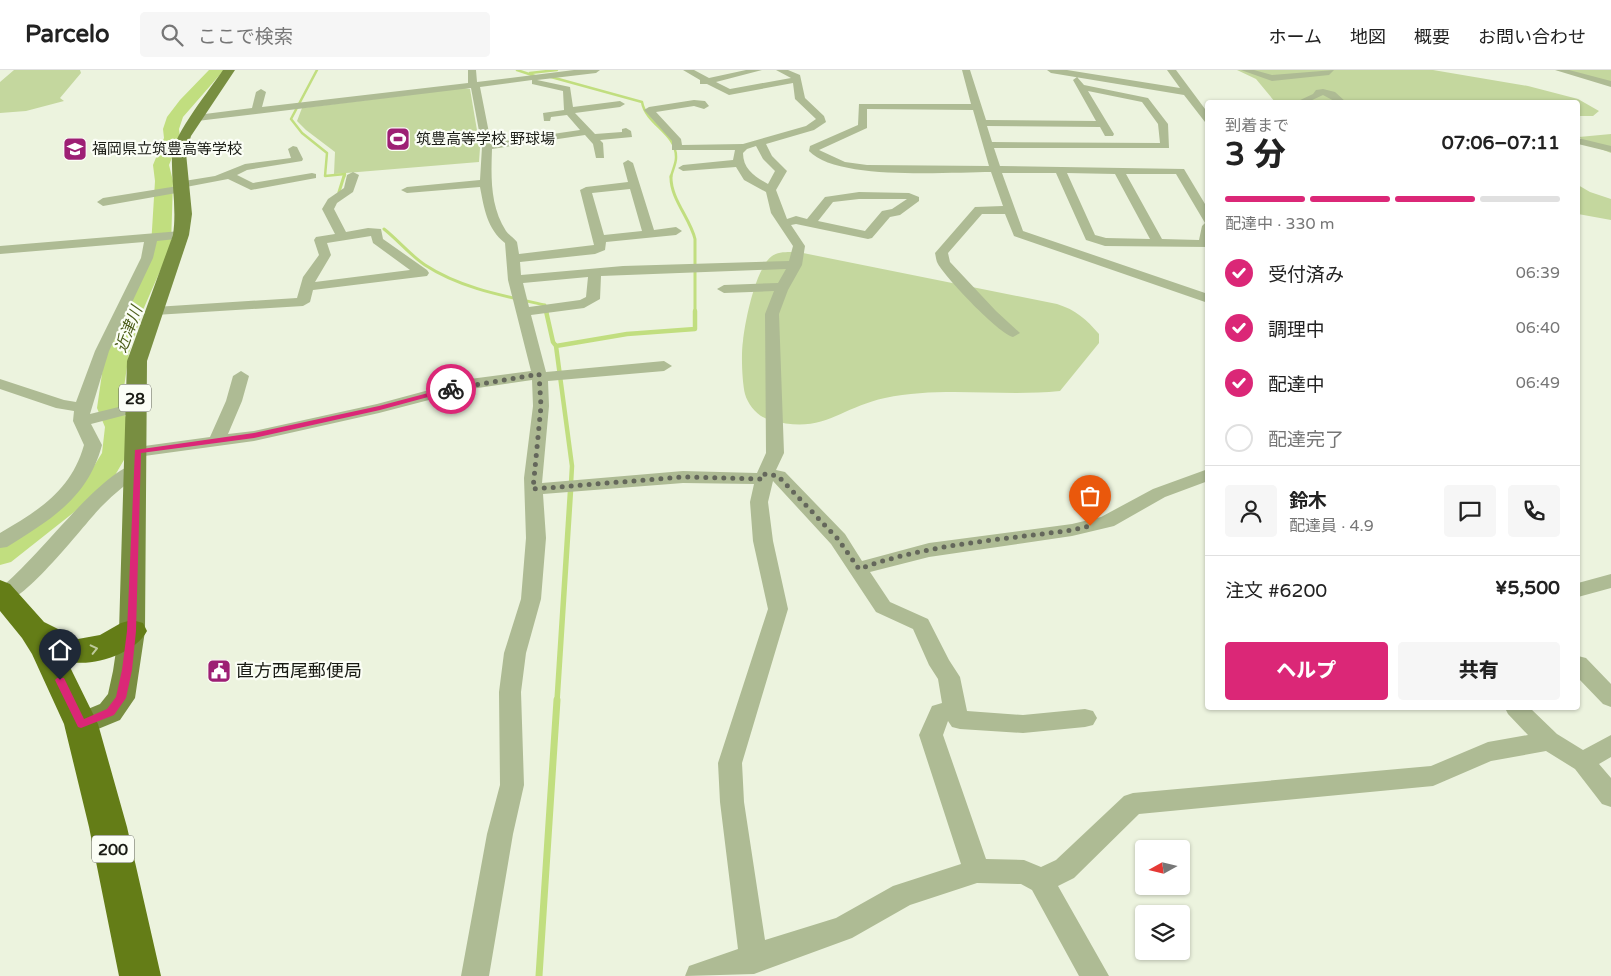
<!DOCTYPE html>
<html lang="ja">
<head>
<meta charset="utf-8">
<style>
  :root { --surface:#fff; --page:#f6f6f6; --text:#222; --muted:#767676; --line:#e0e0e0; --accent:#db2777 }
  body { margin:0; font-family:"Varela Round","Noto Sans JP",sans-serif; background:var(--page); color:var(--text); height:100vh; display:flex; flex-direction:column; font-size:19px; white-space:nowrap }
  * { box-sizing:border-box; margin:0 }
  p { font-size:16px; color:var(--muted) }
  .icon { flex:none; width:28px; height:28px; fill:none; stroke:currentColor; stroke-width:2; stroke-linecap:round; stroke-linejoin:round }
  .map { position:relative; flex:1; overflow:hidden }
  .panel { position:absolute; left:1205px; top:30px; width:375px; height:610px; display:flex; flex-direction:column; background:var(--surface); border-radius:5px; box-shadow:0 1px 4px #0004 }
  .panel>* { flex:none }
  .needle { width:32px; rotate:262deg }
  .fabs { position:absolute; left:1135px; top:770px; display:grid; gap:10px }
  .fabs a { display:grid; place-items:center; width:55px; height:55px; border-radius:5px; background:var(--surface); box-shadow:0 1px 4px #0004; font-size:25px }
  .pin { position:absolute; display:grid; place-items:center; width:42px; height:42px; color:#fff; margin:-51px -21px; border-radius:50% 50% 50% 0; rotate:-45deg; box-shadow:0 0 5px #0007 }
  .pin .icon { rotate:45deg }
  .courier { position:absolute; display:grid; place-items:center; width:50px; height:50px; margin:-25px; border:4px solid #db2777; border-radius:50%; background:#fff; color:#222; box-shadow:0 1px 6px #0007 }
  .overview em { font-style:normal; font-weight:800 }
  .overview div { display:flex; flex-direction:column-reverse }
  .overview { display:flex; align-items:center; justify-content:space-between; height:85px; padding:0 20px }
  h1 { font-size:32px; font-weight:800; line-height:38px }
  .bar { display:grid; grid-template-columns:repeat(4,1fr); gap:8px 5px; align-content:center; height:60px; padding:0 20px }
  .bar i { height:6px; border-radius:4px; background:var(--line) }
  .bar .selected { background:var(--accent) }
  .bar p { grid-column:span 4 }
  .line { display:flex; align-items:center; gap:12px; padding:0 20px; border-top:1px solid var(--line) }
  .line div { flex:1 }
  .round { display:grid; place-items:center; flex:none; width:52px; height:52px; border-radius:5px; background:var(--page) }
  ol { padding:0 20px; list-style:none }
  li { display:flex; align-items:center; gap:15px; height:55px }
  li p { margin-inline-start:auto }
  li .icon { padding:5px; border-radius:50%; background:var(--accent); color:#fff; stroke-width:4 }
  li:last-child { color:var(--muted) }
  li i { width:28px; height:28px; border:2px solid var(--line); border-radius:50% }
  .button { display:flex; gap:10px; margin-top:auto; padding:10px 20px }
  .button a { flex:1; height:58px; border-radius:5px; background:var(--accent); color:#fff; font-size:20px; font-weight:800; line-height:58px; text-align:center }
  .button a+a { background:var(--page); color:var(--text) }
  header { display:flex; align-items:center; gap:30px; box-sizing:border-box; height:70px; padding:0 25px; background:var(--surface); border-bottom:1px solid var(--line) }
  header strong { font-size:24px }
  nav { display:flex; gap:28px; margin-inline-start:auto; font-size:18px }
  .search { width:350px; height:45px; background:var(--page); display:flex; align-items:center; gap:12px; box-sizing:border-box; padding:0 18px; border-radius:5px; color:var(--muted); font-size:19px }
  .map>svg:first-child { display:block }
  .green { fill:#c4d79e }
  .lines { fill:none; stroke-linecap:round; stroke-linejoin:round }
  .stream-far4 { stroke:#c1de7f; stroke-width:2.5 }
  .stream-far3 { stroke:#c1de7f; stroke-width:3 }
  .stream-far2 { stroke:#c1de7f; stroke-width:4.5 }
  .stream-far1 { stroke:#c1de7f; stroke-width:5.5 }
  .stream { stroke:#c1de7f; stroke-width:7 }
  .river { fill:#c1de7f; fill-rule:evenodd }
  .minor { fill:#aebb94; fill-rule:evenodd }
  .major { fill:#788e41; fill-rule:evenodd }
  .highway { fill:#647d17; fill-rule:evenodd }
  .oneway { stroke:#bfca9d }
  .route { fill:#db2777 }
  .done { stroke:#64675b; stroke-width:5; stroke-dasharray:0 9 }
  .labels { text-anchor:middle; stroke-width:4.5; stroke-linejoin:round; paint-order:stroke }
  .far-poi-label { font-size:15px; fill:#1a1c15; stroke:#fbfef6; text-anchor:start }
  .far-water-label { font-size:16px; font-style:italic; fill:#4c5e1b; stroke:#fbfef6 }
  .shield { fill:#fbfef6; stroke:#5e6058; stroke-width:1 }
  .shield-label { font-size:16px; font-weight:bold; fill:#1a1c15 }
  .poi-label { font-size:18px; fill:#1a1c15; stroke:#fbfef6; text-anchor:start }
</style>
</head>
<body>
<header>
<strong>Parcelo</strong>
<div class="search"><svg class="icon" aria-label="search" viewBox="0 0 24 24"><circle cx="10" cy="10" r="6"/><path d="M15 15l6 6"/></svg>ここで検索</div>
<nav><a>ホーム</a><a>地図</a><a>概要</a><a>お問い合わせ</a></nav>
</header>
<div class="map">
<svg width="1611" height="906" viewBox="0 0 1611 906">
  <rect width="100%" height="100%" fill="#ecf3de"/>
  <path class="green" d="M14,0H80L81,3L60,28L64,31L26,41L0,43V12Z
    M1237,0H1433L1528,16L1578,29L1599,41L1593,46H1578V32H1275L1256,9Z
    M1557,0H1611V14Z
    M464,18L470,19L480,78L479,92L334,104L335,82L306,60L297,51L302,38Z
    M1611,64V83L1588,74L1579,67Z
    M1578,115L1590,122L1611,129V150L1578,144Z
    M798,182L1057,234C1076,240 1086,249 1099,264V273L1060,321C1002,327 942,316 885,328C838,338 824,365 770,350C758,347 748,335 745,324C742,311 741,283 743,271C745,251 756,197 772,186C778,181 790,182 798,182Z"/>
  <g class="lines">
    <path class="stream-far4" d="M317,0L291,49L302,63L327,83L325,106L345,104L344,107
      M517,0L535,6
      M530,3L557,0
      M551,7L642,32C646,55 677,63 676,88C676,94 672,101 671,107"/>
    <path class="stream-far3" d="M671,106C670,128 690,148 695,169V243
      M339,122L344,106
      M384,159C398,170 410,185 425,195C460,218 504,226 545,235L547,243"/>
    <path class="stream-far2" d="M546,241L553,272L556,276L572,396L571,414
      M556,276L627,264L695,259V241"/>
    <path class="stream-far1" d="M557,631L571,413"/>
    <path class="stream" d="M539,906L557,630"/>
    <path class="river" d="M209,0H224L183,47L179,59L180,68L169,95L173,111L171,176L143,240L129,283L121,338L131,357L128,383L114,407L92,428L11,492L0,495V470L72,416L94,396L102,383L105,357L97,338L105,283L121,240L151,176L155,111L153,95L164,68L163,59L167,47L180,30Z"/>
    <path class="minor" d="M468,0H476L477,12L574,0H600L596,3L537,10L570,17L573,37L620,31L625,34L620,37L575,43L595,64L622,62V59L626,58L631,61L632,67L600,70L603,73L604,88H596L593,74L585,65L492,79C491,107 490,136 506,161C509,165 514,168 517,172L519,184L594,175L580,120L586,117L628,112L623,93L628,90L633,93L654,160L676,157L682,161L676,165L606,172L605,180L595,184L520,192L521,205L623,196L789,191L793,176L771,143L766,122L744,110L736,97L683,101L678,98L683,95L733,90L735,80H672V71L644,40L649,37L694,30L705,31L709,36L704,39L694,36L656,42L681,69L682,75L743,74L806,56L816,49L795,29L793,13L729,25L707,14H700V10L683,0H694L709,8L746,0H762L716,12L730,19L791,8L776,0H788L800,5L805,28L824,46L826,52L814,60L766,74L772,86L787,101L776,120L787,149L796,146L807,149L825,127L859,122L909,123L919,127V131L900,145L890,147L872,168L868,169L796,154L791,155L805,176L802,195L788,220L779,244L784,383L776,400L785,402L845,464L862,491L929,473L1072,454L1101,447L1153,419L1208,399V411L1165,427L1114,456L1072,466L929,487L870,502L890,532L928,549L949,590L960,607L967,641L1023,645L1085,639L1093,641L1097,648L1093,655L1085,657L1023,663L960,659L952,657L948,651L943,665L986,789L1024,790L1041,797L1056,790L1124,726L1133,723L1431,696L1488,672L1528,665L1508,644L1505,638H1530L1557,664L1583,680L1611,665V687L1599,694L1611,708V737L1602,734L1575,699L1546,681L1491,691L1433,716L1139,744L1074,808L1058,816L1109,906H1079L1032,820L1021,814L977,813L910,835L852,868L754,904L685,906L689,896L738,879L720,732L718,693L768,539L753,471L750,432L754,414L683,413L543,424L546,468L541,529L526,583L521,622L524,715L513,764L489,906H461L487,764L500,715L499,622L504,583L521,529L526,468L524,408L533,336L532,310L471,319L379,343L254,371L137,387L131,386L128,382L131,378L137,377L210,367L226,331L233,306L241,301L249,306L242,331L228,364L254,361L377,334L470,309L531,301L508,210L505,173C487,159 484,138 480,117L407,123L401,120L407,117L480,110L482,77L471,18L197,51L192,48L197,45L252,38L256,22L261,19L266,22L262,37L468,13ZM532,10V14L563,21L564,40L543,43L544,51H550L551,47L567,45L580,60L491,73L480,17ZM756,76L763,89L775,101L768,114C755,107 743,99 743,83L747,79ZM630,119L642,161L604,165L592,123ZM859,129H907L892,139L882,141L865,161L818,151L833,132ZM786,199L778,213L724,215L717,219L724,223L774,221L765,244L766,383L757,403L683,401L542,413L549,336L548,311L664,301L672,296L664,291L546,302L531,245L584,238L600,229L601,206ZM588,207L586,227L580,230L529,237L523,213ZM773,411L831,474L876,542L913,559L929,595L938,609L942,633L932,636L919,665L961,794L893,816L836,848L765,870L744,732L742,693L788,539L773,471L768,432Z
      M962,0H970L986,50L1096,51L1073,10L1077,7L1084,15L1148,28L1168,54L1169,78H994L1000,96L1184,99L1208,139V177L1105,176L1086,170L1056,103H1002L1023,161L1208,224V233L1014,166L1005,144H982L948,183L950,192L996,241L1020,263L1013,267C999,264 946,208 938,194C936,191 936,187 935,183L975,137L1003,136L991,102C949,102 837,111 809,81L810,76L858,55L859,34H971ZM1088,21L1142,32L1158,54L1160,73L992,72L987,56L1100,57L1105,66H1113L1114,64ZM867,39L973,40L989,96L867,95L845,92L819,80L867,58ZM1067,103L1115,104L1150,169L1106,168L1095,165ZM1126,104H1176L1205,153L1202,156L1199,170L1162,169Z
      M1047,0H1067L1180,18L1167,0H1176L1208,43V53L1205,52L1184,25L1051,3Z
      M1241,0H1254L1272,5L1334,0L1329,5L1272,11Z
      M1555,0H1569L1611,11V17Z
      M1323,19L1335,22L1346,32H1336L1323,25L1308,32H1296L1313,24L1316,20Z
      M1578,68L1611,76V82L1578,74Z
      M293,76L297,77L303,89L302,91L247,100L237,105L253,113L312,103L316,104V108L251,120L228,109L186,117V121L182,122L103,136L97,132L103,128L178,116V112L215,106L245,94L291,88L288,79Z
      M353,102L359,105L353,122L337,133L334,139L346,162L368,158L381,159L383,169L427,200L429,203L427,206L313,220L310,232L303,236L155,245L148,241L155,237L297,228L303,207L319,185L314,170L316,167L335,164L322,139L328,129L344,118L347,105ZM371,166L373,173L410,200L315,212L331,185L327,173Z
      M181,161L187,165L185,168L157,171L153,188L109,281L90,344L135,333L143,338L141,341L91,354L102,375C88,428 50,450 7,477L0,478V463C39,440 71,421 84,375L73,351L74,341L56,338L0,319V309L64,330L76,332L95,281L141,188L144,172L0,184V176Z
      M137,393L143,394L146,398L143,402C128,412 115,423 102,436C85,453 21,538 0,532V518C37,490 98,403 137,393Z
      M1611,504V518L1578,527V513Z
      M1578,586L1586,588L1611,614V637L1603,634L1578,608Z"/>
    <path class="major" d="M223,0H235L191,66L186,83L192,144L189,165L147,291L145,561L135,628L120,650L81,666L71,662L66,654L71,646L100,634L108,624L113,601L119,561L127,291L173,165C177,138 171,112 172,85C173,65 211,18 223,0Z"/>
    <path class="highway" d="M0,510L10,514L44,552L78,569L100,565L121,553L132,550L143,553L147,561C135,584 91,598 67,591L98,654L127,757L161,906H119L89,757L64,654L32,584L22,568L0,541Z"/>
  </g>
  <defs><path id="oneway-chevron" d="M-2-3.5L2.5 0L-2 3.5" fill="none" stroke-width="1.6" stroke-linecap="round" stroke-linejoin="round" transform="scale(1.25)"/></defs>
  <use class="oneway" href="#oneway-chevron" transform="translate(94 579) rotate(-13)"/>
  <path class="route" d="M451,317L454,320L380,340L254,368L141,383L136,561L132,600L126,628L114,645L81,658L78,657L55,610L57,608H64L84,649L107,639L116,627L122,600L127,561L135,380L254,363L379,336Z"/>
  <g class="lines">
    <path class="done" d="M451,319L539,304L541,336L533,419L683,407L764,409L765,404L778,406L838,469L859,499C926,474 1001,470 1072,460L1090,456"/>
  </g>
  <defs>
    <g id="stadium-square" transform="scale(1.25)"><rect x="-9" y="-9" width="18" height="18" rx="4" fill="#9d1f74" stroke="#fbfef6"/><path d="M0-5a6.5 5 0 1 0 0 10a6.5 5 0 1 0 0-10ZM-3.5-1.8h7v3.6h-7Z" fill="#fff"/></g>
    <g id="school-square" transform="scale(1.25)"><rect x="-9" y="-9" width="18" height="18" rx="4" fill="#9d1f74" stroke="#fbfef6"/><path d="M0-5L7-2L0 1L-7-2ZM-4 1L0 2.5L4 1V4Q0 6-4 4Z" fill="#fff"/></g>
    <g id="civic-square" transform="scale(1.25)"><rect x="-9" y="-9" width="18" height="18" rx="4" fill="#9d1f74" stroke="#fbfef6"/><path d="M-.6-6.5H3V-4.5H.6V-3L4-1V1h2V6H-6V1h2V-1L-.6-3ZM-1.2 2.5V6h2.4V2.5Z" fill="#fff"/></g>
  </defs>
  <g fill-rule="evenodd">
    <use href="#stadium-square" x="398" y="69"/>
    <use href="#school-square" x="75" y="79"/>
    <use href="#civic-square" x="219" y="601"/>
  </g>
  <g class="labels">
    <g class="far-poi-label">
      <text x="416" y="74">筑豊高等学校 野球場</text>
      <text x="92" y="84">福岡県立筑豊高等学校</text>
    </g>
    <g class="far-water-label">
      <text transform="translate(128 259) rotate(-69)" y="6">近津川</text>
    </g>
    <g class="shield">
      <rect x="119" y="314.5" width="32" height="27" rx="4"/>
      <rect x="92" y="765.5" width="42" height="27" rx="4"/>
    </g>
    <g class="shield-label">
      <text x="135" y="334">28</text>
      <text x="113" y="785">200</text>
    </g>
    <g class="poi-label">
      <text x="236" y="607">直方西尾郵便局</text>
    </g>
  </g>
</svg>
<div class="fabs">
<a><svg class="needle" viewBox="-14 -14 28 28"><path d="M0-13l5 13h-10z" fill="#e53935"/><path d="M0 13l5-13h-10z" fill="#767676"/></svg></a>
<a><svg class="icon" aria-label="layers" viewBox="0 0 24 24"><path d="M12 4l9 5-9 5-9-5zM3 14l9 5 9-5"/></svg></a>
</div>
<div class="pin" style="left:1090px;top:456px;background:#ea580c"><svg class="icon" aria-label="bag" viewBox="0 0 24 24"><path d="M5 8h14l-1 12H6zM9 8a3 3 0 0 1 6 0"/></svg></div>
<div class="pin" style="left:60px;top:610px;background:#1f2937"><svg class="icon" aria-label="home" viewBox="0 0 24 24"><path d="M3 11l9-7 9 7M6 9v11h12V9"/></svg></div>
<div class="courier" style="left:451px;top:319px"><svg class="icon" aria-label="bike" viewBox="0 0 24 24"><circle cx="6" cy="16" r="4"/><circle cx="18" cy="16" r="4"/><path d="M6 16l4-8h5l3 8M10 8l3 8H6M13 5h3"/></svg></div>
<section class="panel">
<div class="overview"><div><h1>3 分</h1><p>到着まで</p></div><em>07:06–07:11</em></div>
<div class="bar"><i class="selected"></i><i class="selected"></i><i class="selected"></i><i></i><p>配達中 · 330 m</p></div>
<ol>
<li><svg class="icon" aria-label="check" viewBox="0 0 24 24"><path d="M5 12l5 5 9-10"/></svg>受付済み<p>06:39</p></li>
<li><svg class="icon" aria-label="check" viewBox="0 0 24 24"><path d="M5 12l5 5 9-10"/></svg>調理中<p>06:40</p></li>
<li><svg class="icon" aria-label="check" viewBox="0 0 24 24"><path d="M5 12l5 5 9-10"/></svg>配達中<p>06:49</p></li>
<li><i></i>配達完了</li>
</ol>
<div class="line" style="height:90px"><a class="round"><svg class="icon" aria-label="person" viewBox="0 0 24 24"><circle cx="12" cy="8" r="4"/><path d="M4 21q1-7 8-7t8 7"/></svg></a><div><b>鈴木</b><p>配達員 · 4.9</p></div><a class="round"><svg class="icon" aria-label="chat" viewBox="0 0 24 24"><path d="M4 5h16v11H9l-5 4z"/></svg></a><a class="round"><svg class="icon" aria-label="phone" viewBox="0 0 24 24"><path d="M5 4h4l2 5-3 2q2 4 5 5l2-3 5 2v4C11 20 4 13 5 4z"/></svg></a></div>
<div class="line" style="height:65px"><div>注文 #6200</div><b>¥5,500</b></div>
<div class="button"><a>ヘルプ</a><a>共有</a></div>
</section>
</div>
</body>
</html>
